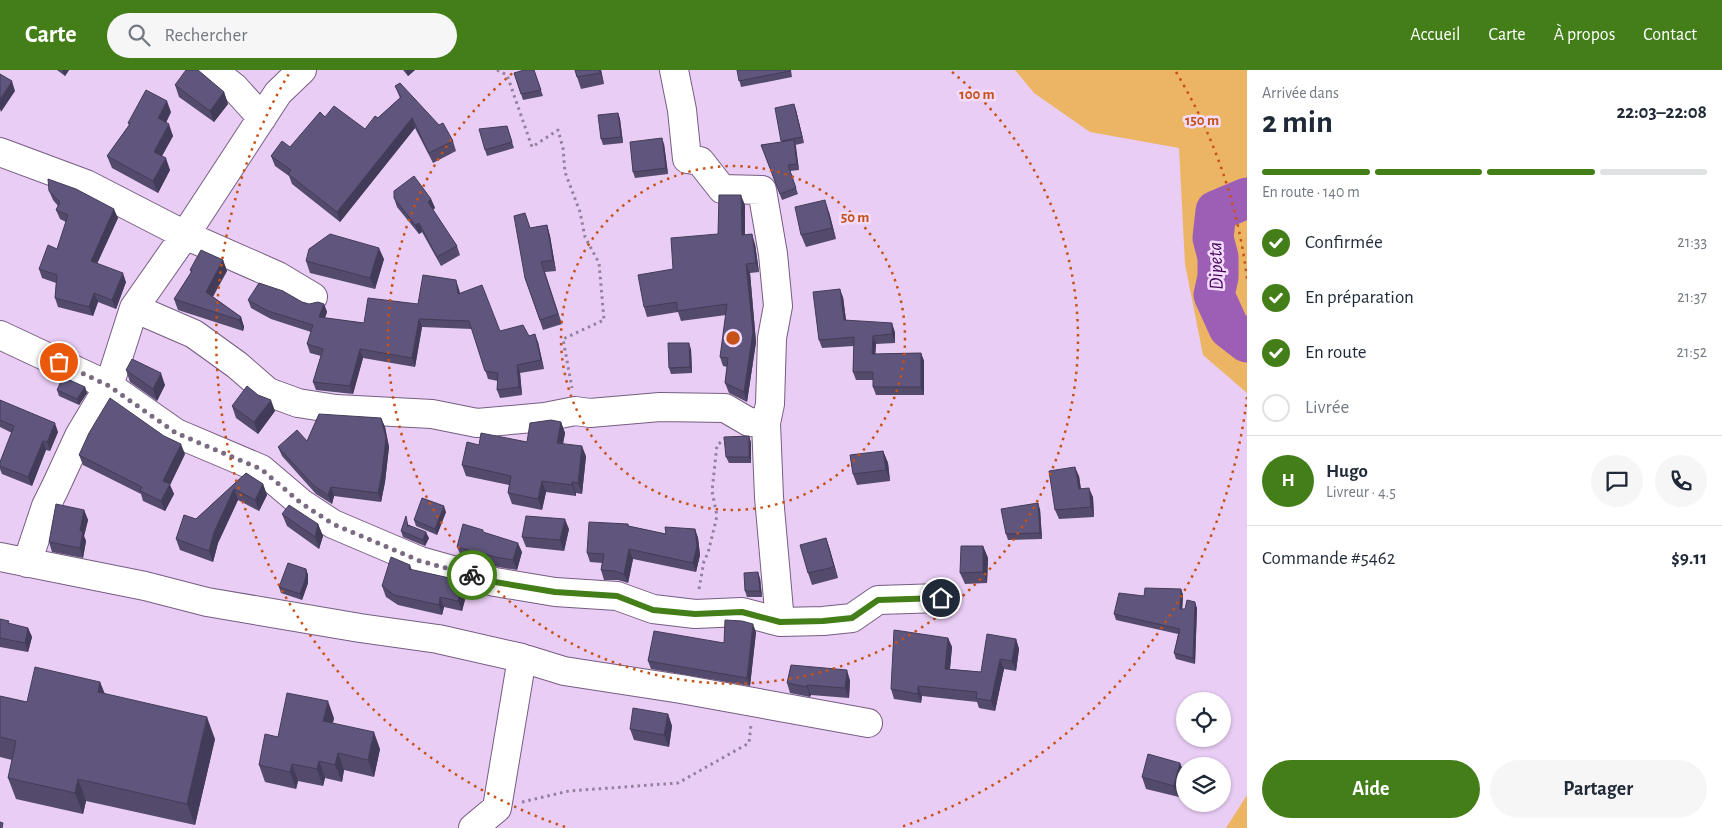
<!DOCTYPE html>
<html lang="fr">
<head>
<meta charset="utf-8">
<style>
  :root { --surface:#fff; --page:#f6f6f7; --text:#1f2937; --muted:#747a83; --line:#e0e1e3; --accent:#437e19 }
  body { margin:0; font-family:"Alegreya Sans",sans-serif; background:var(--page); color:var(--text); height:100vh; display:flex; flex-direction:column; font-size:19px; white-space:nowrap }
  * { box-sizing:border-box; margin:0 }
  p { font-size:16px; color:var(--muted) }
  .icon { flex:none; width:28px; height:28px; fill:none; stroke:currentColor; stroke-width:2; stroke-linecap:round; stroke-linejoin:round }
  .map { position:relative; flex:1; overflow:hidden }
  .details { display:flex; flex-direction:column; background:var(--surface); width:475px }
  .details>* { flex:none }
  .buttons { position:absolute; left:1176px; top:622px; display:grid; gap:10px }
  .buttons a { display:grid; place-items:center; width:55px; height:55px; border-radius:50%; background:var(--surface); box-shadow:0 1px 4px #0004; font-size:25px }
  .pin { position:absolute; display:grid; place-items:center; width:42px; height:42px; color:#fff; margin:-21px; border:2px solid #fff; border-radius:50%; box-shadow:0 1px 5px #0007 }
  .courier { position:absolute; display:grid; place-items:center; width:50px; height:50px; margin:-25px; border:4px solid #437e19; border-radius:50%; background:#fff; color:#222; box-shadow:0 1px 6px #0007 }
  .headline em { font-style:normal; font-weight:700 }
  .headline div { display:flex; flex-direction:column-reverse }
  .headline { display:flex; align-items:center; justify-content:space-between; height:85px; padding:0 15px }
  h1 { font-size:32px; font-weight:700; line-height:38px }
  .bar { display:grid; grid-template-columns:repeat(4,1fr); gap:8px 5px; align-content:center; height:60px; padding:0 15px }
  .bar i { height:6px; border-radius:4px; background:var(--line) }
  .bar .current { background:var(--accent) }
  .bar p { grid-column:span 4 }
  .line { display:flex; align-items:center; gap:12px; padding:0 15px; border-top:1px solid var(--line) }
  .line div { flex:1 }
  .round { display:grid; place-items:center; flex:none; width:52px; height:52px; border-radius:26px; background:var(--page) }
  ol { padding:0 15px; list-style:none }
  li { display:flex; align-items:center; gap:15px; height:55px }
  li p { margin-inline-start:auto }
  li .icon { padding:5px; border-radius:50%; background:var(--accent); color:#fff; stroke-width:4 }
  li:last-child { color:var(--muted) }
  li i { width:28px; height:28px; border:2px solid var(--line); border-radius:50% }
  .button { display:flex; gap:10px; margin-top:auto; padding:10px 15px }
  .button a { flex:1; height:58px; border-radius:30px; background:var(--accent); color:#fff; font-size:20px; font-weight:700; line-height:58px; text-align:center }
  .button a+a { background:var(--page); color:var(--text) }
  header { display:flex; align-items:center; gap:30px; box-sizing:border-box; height:70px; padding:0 25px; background:var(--accent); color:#fff }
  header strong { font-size:24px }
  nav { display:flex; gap:28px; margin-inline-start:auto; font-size:18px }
  .search { width:350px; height:45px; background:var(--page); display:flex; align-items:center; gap:12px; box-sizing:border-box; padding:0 18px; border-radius:28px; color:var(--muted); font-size:19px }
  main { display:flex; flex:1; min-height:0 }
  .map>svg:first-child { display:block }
  .green { fill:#ecb564 }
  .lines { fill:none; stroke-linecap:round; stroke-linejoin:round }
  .river { stroke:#9d5eb6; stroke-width:41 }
  .minor-casing { stroke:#765d81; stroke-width:30 }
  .path { stroke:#93809c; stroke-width:3; stroke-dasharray:2.5 4; stroke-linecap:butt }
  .minor { stroke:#fff; stroke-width:28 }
  .wall { fill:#534a6c }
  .shaded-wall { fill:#433c58 }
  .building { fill:#60567d; stroke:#433c58 }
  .done { stroke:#7a6a82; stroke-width:5; stroke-dasharray:0 9 }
  .route { stroke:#437e19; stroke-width:6 }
  .ring { fill:none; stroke:#c65217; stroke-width:2.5; stroke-dasharray:2.5 5 }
  .labels { text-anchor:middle; stroke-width:5; stroke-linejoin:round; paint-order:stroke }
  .water-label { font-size:20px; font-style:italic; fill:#450259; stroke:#f3dcfd }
  .centre { fill:#c65217; stroke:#f3dcfd; stroke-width:2.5 }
  .ring-label { font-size:15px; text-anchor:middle; font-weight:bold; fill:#c65217; stroke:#f3dcfd; stroke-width:5; stroke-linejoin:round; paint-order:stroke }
</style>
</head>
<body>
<header>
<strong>Carte</strong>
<div class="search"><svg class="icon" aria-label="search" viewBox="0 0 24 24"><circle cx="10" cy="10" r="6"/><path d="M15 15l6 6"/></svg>Rechercher</div>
<nav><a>Accueil</a><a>Carte</a><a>À propos</a><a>Contact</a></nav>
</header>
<main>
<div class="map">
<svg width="1247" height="758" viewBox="0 0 1247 758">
  <rect width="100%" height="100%" fill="#e9cdf5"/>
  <path class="green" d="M1015,0H1247V323L1203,285L1185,194L1179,78L1090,62L1034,23Z
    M1247,725V758H1226Z"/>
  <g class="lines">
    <path class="river" d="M1247,128L1216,141L1213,168L1218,187V207L1214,225L1229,258L1247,272"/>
    <g class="minor-casing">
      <path id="minor" d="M212,0L234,17L262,48
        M674,0L682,40L687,89L700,91L722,119L762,120L773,184L778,236L772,268L770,334L766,353L769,427L780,552L823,551L852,548L878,530L941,528
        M0,82L86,114L185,165L278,206L313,227
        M134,238L194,264L237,295L268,322L298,333L336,339L432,344L477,353L545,347L575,341L590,343L660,337L725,338L749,352L766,353
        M0,265L109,316L176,363L261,399L301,433L333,454L420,491L495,512L555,522L617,526L653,539L695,544L742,542L780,552
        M0,487L145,516L207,532L360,558L438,569L522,588L564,601L681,619L868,653
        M27,493L46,436L55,418L79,366L109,316L134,238L185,165L278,23L302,0
        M473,758L497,738L522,588"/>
    </g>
    <path class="path" d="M497,0L507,5L532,77L558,60L563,78L565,102L580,142L585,167L599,193L604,250L563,269L572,318
      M699,519L704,491L708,483L717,446L712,421L717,375L728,367
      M522,732L569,721L678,713L749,673L751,655"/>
    <use href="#minor" class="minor"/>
  </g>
  <path class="wall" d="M57,0H69L65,6Z
    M403,0H415L408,6Z
    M534,0L543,26L523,30L514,3Z
    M575,0H601L604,14L581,19L577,7Z
    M737,0H791L792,7L741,17Z
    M175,15L224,22L228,34L214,52L179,27Z
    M395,16L453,71L456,81L433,93L415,58L340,152L292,114L289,106L275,96L271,86L290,77L325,47L365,59L400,28Z
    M796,40L804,73L795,75L799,100L790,101L798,124L782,130L761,75L782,72Z
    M171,42L166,53L173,66L162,86L170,100L158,123L112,98L107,86L129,55L128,53Z
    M618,43L620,49L623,73L603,75L601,69Z
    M507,56L514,78L487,86L485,80Z
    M664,74L668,104L635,108L633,102Z
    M49,121L118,148L97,194L126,212L116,239L98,232L93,246L58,237L55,228L56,213L42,208L39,199L57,179L66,152L60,149L56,140L58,136L53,130Z
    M394,128L431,129L435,138L433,140L457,176L460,185L441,196L422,162L419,164L397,137Z
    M745,135V165L755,174L759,202L750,203L756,272L747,332L729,323L725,313L727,297L723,296L720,287L726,245L681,251L678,242L647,247L644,237L673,199L718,164Z
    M829,142L836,169L806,177L801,165Z
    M547,155L550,166L556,201L545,202L562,254L543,260L525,208L530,158Z
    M384,189L375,219L310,203L306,191Z
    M223,190L227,201L213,227L241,247L244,257L243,261L178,240L174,229L191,203L190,200Z
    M459,219L460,224L500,261L529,266L538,272L544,299L520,303L522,325L500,328L497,320L498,311L488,309L472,259L422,257L415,297L363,288L353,324L316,320L313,312L321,286L310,283L307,274L311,262L271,249L251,238L248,230L302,232L309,234H324L327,242L325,248L364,253Z
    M843,227L846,250L895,262V273L876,274L875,284L921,283L924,291V325H876L873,317V310H856L853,302L854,276L822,278L819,270Z
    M691,279L692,303L671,304L669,298Z
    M126,300L165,315L157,331L130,312Z
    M85,317L87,323L79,335L59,326L57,320Z
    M0,330L58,362L50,381L46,380L32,416L2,404L0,399V392L12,363L0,357Z
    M232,336L275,341L258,364L236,348Z
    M381,348L385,357L389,377L385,412L381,432L334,426L332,434L316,424L282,386L278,377L307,371Z
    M561,352L565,363L563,374L586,386L582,424L576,423V426L546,422L542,440L512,434L508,423L509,415L466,406L462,395L479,375L527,372Z
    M751,372V393H729L726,387Z
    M883,381L888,393L890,411L857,415L853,404Z
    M185,384L170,415L174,424L165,441L143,431L141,424L83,395L79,385Z
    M246,403L263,414L267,425L259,441L238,430L218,473L213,492L180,480L176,469L196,449Z
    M1079,406L1081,419L1093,427L1094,447L1059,449L1055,440Z
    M1040,439L1042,469L1008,470L1006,464Z
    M84,440L88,450L84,466L86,471L83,488L52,482L49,472Z
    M446,442L437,465L416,456L414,450Z
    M282,444L318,454L323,466L319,479L287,456Z
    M628,454L629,456L666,464L695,459L698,468L700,485L696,502L633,489L628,513L618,510H604L601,500L602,493L590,492L587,483Z
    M408,455L429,468L425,476L403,467L401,461Z
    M569,459L564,481L526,477L522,467Z
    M484,463L522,482L517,500L498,497L461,486L457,477Z
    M826,468L830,480L838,508L812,515L808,503Z
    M983,476L988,488L987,513L965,514L960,503Z
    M410,495L412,500L463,511L467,522L462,541L444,537L442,545L398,535L386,527L382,516Z
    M306,499L308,505V513L302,530L281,523L279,517Z
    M760,508L762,527H747L745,521Z
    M1181,519L1183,525L1182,539L1197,538L1195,594L1176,589L1174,583L1178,564L1116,550L1114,544L1144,526Z
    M0,549L10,554L28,558L32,567L28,582L0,577Z
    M756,562L750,616L651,599L648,591L724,573Z
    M948,568L952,577L950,599L981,602L1016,569L1019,579L1016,601L1004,599L995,641L979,638L977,632L922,626L921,633L894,629L891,619Z
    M850,610L849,628L811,625L810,627L790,623L787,613Z
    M100,612L105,624L215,669L195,755L86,731L83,744L16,729L8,708L12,690L0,687V626L27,632Z
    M668,644L672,656L669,677L634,670L630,659Z
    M334,648L333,653L380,679L374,707L344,700L342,712L325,708L323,716L298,711L296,719L265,712L259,695L278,667Z
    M1180,693L1185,705L1179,727L1146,719L1142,707Z"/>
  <path class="shaded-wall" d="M62,0H69L65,6Z
    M406,0H415L408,6Z
    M599,0H601L604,14L600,3Z
    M12,11L15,21L1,42L0,39V29Z
    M224,22L228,34L214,52L210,41Z
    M167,31L171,42L162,60L158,48Z
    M794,34L796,40L804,73L802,67Z
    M618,43L620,49L623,73L621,67Z
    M412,48L415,58L340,152L337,142Z
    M169,54L173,66L158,93L154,82Z
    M662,68L664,74L668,104L666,98Z
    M794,70L796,76L799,100L797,94Z
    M166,88L170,100L158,123L153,111Z
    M741,125L745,135V175L742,165Z
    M431,129L435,138L431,141L428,132Z
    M825,130L829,142L836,169L832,158Z
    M114,139L118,148L94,200L91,191Z
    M419,153L422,162L419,164L415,155Z
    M547,155L550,166L556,201L553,190Z
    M752,164L755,174L759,202L756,193Z
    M379,178L384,189L375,219L370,208Z
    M223,190L227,201L209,232L206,222Z
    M746,194L750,203L756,272L747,332L744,322Z
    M123,203L126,212L116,239L112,230Z
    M456,210L459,219L461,232L458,224Z
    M840,219L843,227L847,258L844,250Z
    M94,223L98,232L93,246L89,237Z
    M324,234L327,242L322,255L319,247Z
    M241,247L244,257L243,261L239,250Z
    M419,249L422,257L415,297L412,288Z
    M892,253L895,262V273L892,264Z
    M535,264L538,272L544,299L541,290Z
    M873,266L876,274L875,292L872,284Z
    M689,273L691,279L692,303L690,297Z
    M360,279L363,288L353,324L350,316Z
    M921,283L924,291V325L921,317Z
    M517,295L520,303L522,325L519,317Z
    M161,303L165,315L157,331L153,319Z
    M85,317L87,323L79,335L77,329Z
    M271,330L275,341L258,364L254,352Z
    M381,348L385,357L389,377L385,412L381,432L378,423Z
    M561,352L565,363L561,384L557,373Z
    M55,353L58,362L50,381L47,372Z
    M749,366L751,372V393L749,387Z
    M43,371L46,380L32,416L28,407Z
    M181,374L185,384L170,415L174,424L165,441L161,431L163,411Z
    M582,376L586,386L582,424L578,413Z
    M883,381L888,393L890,411L886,400Z
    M1075,397L1079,406L1082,428L1079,419Z
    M542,411L546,422L542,440L538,429Z
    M572,412L576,423V426L572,415Z
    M263,414L267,425L259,441L255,430Z
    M331,417L334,426L332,434L328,425Z
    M1089,418L1093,427L1094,447L1091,437Z
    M234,419L238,430L218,473L213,492L209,481L214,462Z
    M1038,433L1040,439L1042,469L1040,463Z
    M444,436L446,442L437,465L435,459Z
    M84,440L88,450L84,466L86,471L83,488L80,478V461Z
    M565,449L569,459L564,481L560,470Z
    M318,454L323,466L319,479L315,467Z
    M695,459L698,468L700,485L696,502L693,493Z
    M426,462L429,468L425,476L423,470Z
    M826,468L830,480L838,508L834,497Z
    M518,473L522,482L517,500L513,490Z
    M983,476L988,488L987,513L983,502Z
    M629,479L633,489L628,513L624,504Z
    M306,499L308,505V513L302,530L300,524Z
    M758,502L760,508L762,527L760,521Z
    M463,511L467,522L462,541L458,531Z
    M1181,519L1183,525L1182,545L1180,539Z
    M440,527L444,537L442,545L439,535Z
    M1195,532L1197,538L1195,594L1193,588Z
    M753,554L756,562L750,616L747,608Z
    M28,558L32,567L28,582L25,573Z
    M948,568L952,577L949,608L945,599Z
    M1016,569L1019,579L1016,601L1012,591Z
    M1000,589L1004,599L995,641L991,631Z
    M847,600L850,610L849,628L845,618Z
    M100,612L108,633L98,622Z
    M807,615L811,625L810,627L807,617Z
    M918,616L922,626L921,633L918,624Z
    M328,631L334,648L329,668L323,651Z
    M668,644L672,656L669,677L664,665Z
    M207,647L215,669L195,755L187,734Z
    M374,662L380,679L374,707L368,690Z
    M338,683L344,700L342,712L335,695Z
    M319,691L325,708L323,716L317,699Z
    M1180,693L1185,705L1179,727L1174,716Z
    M292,694L298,711L296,719L290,702Z
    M78,709L86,731L83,744L75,723Z"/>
  <path class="building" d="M186,0H198L224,22L210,41L175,15Z
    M524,0H534L541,20L521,24L514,3Z
    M575,0H599L600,3L577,7Z
    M737,0H790V1L739,11Z
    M0,4L12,11L0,29Z
    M400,13L439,55L443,53L453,71L429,83L412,48L337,142L288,104L291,100L271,86L282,71L290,77L320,42L325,47L334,36L365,59L375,46L378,48L401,27L395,16Z
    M146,20L167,31L158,48L169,54L154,82L166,88L153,111L107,86L130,54L128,53Z
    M794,34L802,67L781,71L775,38Z
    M618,43L621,67L601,69L598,45Z
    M507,56L512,72L485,80L479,59Z
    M662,68L666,98L633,102L630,72Z
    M794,70L797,94L788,95L796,118L780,124L761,75Z
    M414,106L431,129L428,132L457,176L437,187L419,153L415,155L394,128V121Z
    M48,109L76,119L114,139L91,191L123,203L112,230L94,223L89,237L55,228L57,205L39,199L48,175L57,179L68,145L56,140L60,132L49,121Z
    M719,125H741L742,165L752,164L756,193L746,194L753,262L744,322L725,313L728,288L720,287L727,234L677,241V232L644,237L638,205L673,199L671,168L718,164Z
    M825,130L832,158L801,165L795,137Z
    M525,143L530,158L547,155L553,190L541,192L558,244L540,250L525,208L514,146Z
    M330,164L379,178L370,208L306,191L309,179Z
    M201,180L223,190L206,222L241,247L239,250L174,229L192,201L190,200Z
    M423,205L456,210L458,224L482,215L500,261L523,255L529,266L535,264L541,290L517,295L519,317L497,320L498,303L485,301L469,251L419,249L412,288L360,279L350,316L313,312L323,279L307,274L313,255L268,241L248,230L259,213L283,221L302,232L309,234L318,232L324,234L319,247L364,253L368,228L418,234Z
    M840,219L844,250L892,253V264L873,266L872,284L921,283V317H873V302H853L854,267L819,270L813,222Z
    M668,273H689L690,297L669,298Z
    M132,289L161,303L153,319L126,300Z
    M63,307L85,317L77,329L57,320Z
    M247,316L258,325L271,330L254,352L232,336Z
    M110,328L164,366L181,374L163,411L170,414L161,431L140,421L142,417L79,385L89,363Z
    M0,330L55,353L47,372L43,371L28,407L0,396V392L14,356L0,350Z
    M319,344L381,348L386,368L382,403L378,423L331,417L328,425L313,415L278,377L297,360L307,371Z
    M551,350L561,352L557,373L582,376L578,413L572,412V415L542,411L538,429L508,423L511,406L462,395L467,372L479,375L481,363L527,372L530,353Z
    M749,366V387H726L724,367Z
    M883,381L886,400L853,404L850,385Z
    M1075,397L1079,419L1089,418L1091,437L1055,440L1049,401Z
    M246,403L263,414L255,430L234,419L214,462L209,481L176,469L184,445L196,449Z
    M422,428L444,436L435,459L414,450Z
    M1038,433L1040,463L1006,464L1001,439Z
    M56,434L84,440L80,461H83L80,478L49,472Z
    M289,435L318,454L315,467L282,444Z
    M406,446L408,457V455L426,462L423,470L401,461Z
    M526,446L565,449L560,470L522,467Z
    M589,452L628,454V456L666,464L665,457L695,459L697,476L693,493L629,479L624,504L615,501L601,500L604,484L587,483Z
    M463,454L483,460V462L518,473L513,490L495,487L457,477Z
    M826,468L834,497L808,503L800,475Z
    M961,476H983V502L960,503Z
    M391,487L410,495L409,499L463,511L458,531L440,527L439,535L394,525L382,516Z
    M288,493L306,499V507L300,524L279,517Z
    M758,502L760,521H745L744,503Z
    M1145,518L1181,519L1180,539H1185L1187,530L1195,532L1193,588L1174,583L1180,559L1114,544L1119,523L1144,526Z
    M0,549L9,551L8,553L28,558L25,573L0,568Z
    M725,550L742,551L753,554L747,608L648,591L654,561L724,573Z
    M894,560L948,568L945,599L981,602L987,564L1016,569L1012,591L1000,589L991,631L976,628L977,622L918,616V624L891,619Z
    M791,595L847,600L845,618L807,615V617L787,613Z
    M35,597L100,612L98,622L207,647L187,734L78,709L75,723L8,708L16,671L0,667V626L27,632Z
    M287,623L328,631L323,651L374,662L368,690L338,683L335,695L319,691L317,699L292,694L290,702L259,695L265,664L278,667Z
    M633,638L668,644L664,665L630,659Z
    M1148,684L1180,693L1174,716L1142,707Z
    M0,752L3,753L2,758H0Z"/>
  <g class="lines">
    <path class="done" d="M59,292L109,316L176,363L261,399L301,433L333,454L420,491L472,505"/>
    <path class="route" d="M472,505L495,512L555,522L617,526L653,540L695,544L742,542L780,552L823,551L852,548L878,530L941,528"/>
  </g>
  <g class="ring">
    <circle cx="733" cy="268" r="172"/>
    <path d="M952 2A345 345 0 1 1 514 2"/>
    <path d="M1247 327A517 517 0 0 1 901 757M565 757A517 517 0 0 1 290 2M1176 2A517 517 0 0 1 1247 209"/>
  </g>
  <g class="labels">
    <g class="water-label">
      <text transform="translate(1215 196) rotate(-92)" y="7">Dipeta</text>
    </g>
  </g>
  <circle cx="733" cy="268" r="8" class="centre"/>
  <g class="ring-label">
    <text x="977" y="29">100 m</text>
    <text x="1202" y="55">150 m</text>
    <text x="855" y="152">50 m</text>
  </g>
</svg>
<div class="buttons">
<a><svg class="icon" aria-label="locate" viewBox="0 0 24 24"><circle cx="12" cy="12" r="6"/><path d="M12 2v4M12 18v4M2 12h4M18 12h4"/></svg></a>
<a><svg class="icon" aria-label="layers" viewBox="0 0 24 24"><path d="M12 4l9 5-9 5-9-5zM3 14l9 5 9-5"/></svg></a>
</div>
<div class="pin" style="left:59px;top:292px;background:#ea580c"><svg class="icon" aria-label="bag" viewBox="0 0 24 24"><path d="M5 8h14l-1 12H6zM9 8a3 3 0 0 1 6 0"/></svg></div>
<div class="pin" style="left:941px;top:528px;background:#1f2937"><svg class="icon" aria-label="home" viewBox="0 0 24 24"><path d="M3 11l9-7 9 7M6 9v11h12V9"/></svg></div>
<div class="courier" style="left:472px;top:505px"><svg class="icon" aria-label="bike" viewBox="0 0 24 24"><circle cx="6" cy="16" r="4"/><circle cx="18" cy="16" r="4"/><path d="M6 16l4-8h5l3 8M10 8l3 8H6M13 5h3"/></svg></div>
</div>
<section class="details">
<div class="headline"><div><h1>2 min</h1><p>Arrivée dans</p></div><em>22:03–22:08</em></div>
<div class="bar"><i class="current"></i><i class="current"></i><i class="current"></i><i></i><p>En route · 140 m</p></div>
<ol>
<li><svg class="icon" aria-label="check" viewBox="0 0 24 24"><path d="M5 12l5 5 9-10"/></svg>Confirmée<p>21:33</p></li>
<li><svg class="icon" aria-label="check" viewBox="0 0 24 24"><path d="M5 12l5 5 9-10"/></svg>En préparation<p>21:37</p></li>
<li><svg class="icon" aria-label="check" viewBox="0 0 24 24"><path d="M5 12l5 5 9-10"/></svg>En route<p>21:52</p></li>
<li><i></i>Livrée</li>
</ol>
<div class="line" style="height:90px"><b class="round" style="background:var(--accent);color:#fff">H</b><div><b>Hugo</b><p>Livreur · 4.5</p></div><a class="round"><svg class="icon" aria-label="chat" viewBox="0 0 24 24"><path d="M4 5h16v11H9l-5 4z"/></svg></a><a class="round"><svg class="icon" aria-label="phone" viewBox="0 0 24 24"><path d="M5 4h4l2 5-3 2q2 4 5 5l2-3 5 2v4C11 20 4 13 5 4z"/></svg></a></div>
<div class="line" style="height:65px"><div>Commande #5462</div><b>$9.11</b></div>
<div class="button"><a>Aide</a><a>Partager</a></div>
</section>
</main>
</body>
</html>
